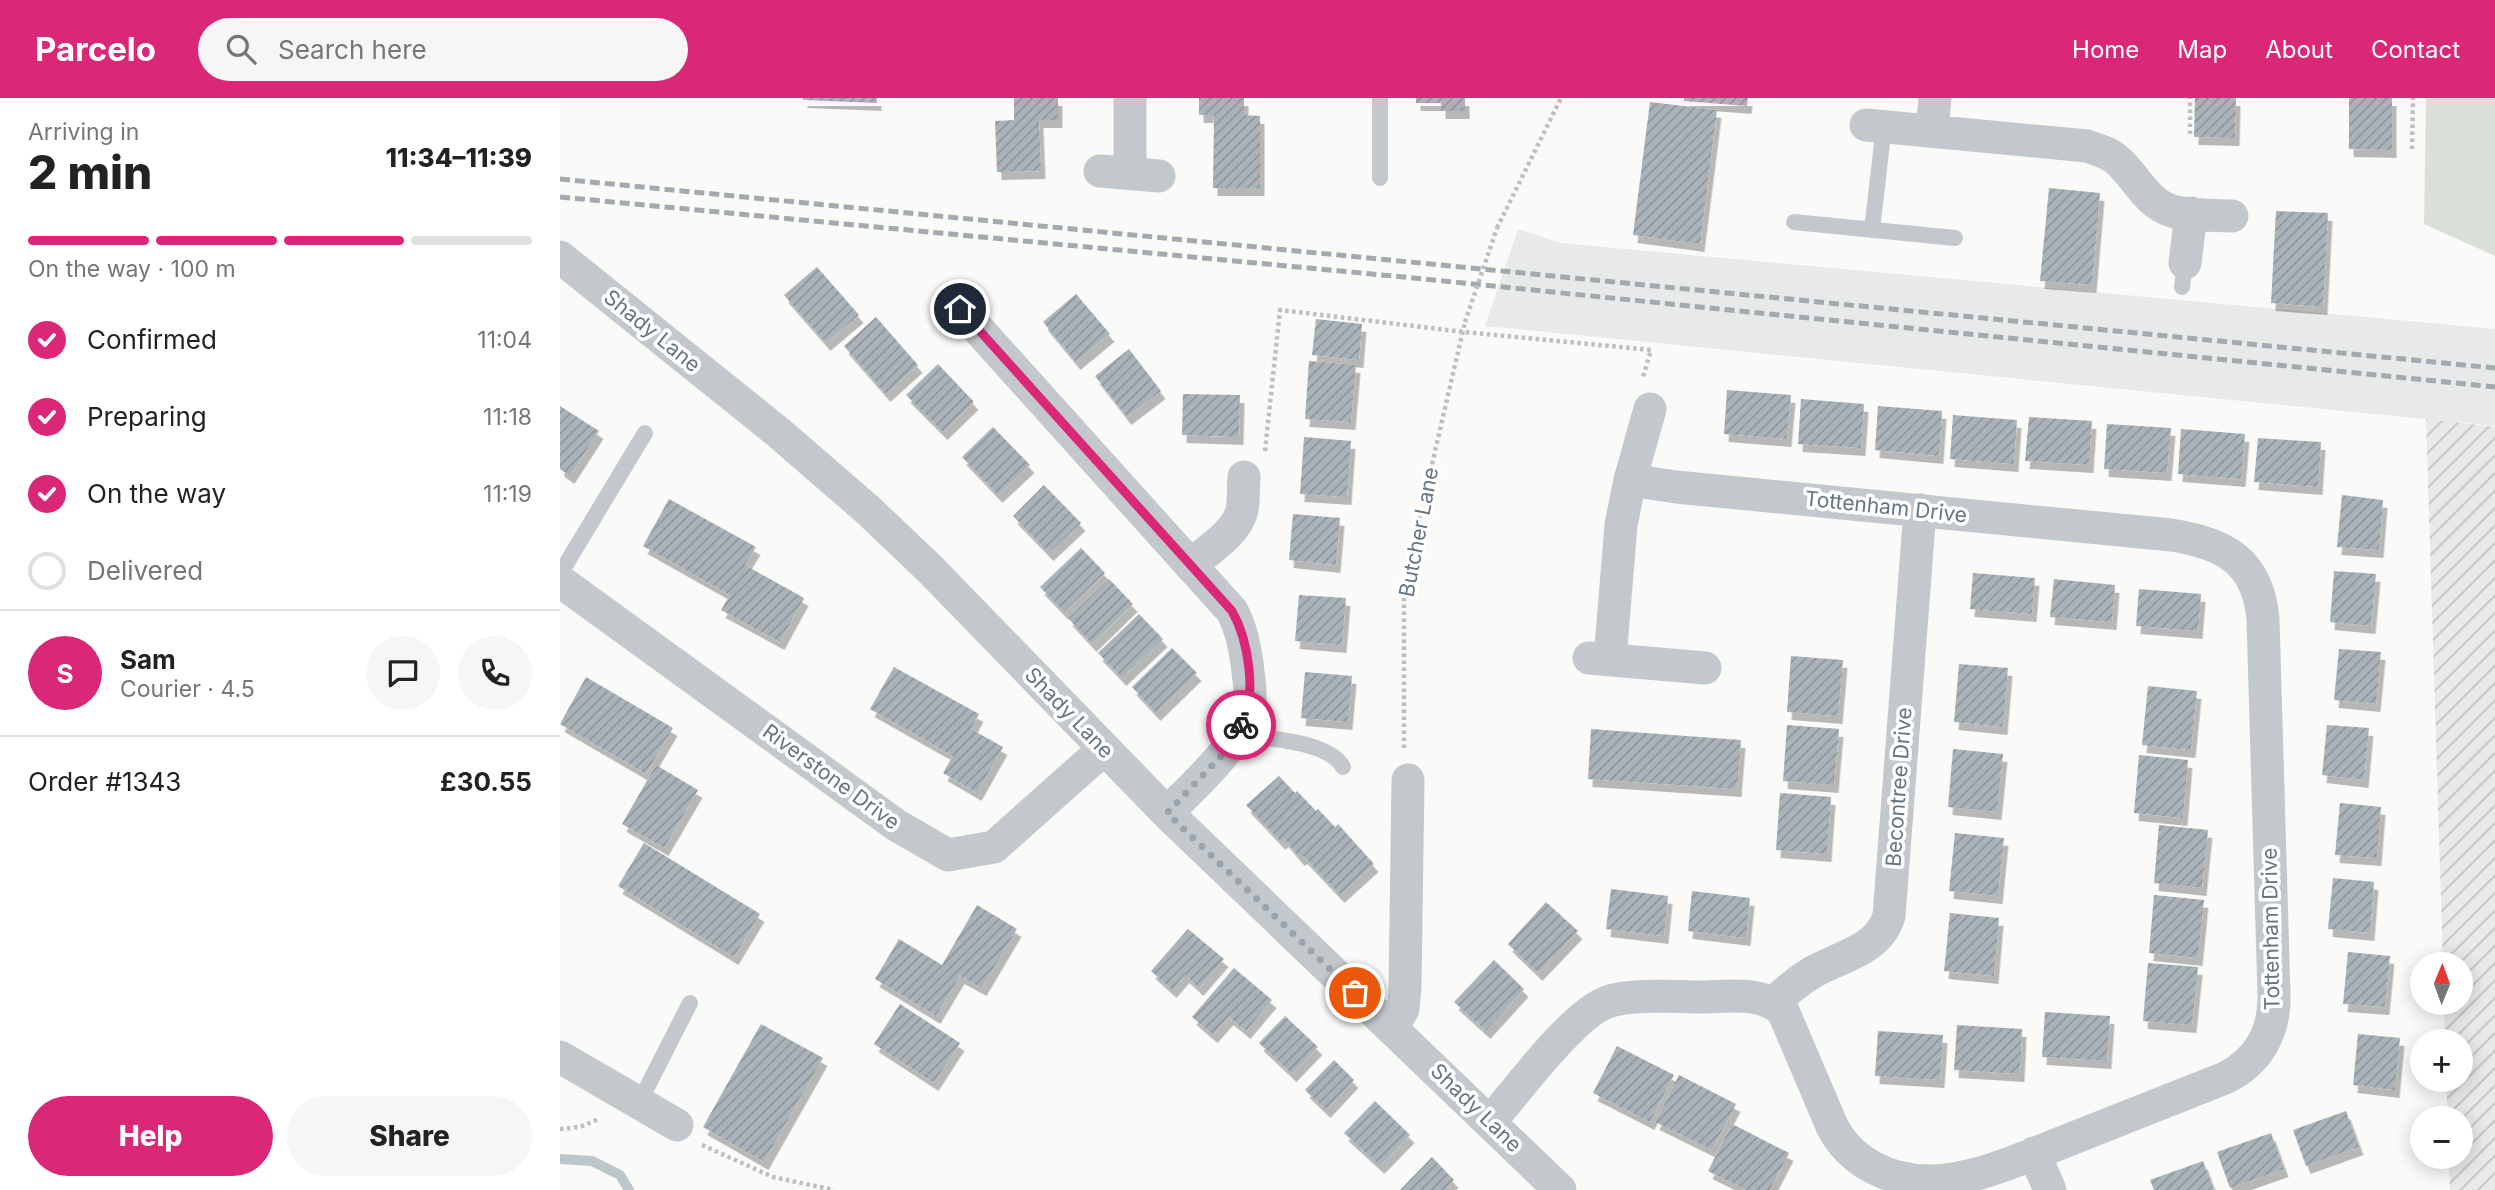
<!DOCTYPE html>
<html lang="en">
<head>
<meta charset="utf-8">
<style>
  :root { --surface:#fff; --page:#f6f6f6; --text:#222; --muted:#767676; --line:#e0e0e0; --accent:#db2777 }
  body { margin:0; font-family:Inter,sans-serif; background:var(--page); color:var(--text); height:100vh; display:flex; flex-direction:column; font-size:26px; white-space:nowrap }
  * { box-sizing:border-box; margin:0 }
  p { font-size:23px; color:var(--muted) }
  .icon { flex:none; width:38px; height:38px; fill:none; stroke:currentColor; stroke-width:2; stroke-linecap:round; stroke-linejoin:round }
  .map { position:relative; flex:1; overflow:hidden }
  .details { display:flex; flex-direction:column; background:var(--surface); width:560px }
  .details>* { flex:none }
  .needle { width:46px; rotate:1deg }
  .controls { position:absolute; left:1850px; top:854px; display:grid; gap:14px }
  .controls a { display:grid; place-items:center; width:63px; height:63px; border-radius:50%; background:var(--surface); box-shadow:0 4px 18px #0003; font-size:35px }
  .pin { position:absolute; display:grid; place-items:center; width:60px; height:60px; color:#fff; margin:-30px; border:4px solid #fff; border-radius:50%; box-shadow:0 2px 7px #0007 }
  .courier { position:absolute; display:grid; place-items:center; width:70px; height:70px; margin:-35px; border:5px solid #db2777; border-radius:50%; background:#fff; color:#222; box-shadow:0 2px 9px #0007 }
  .headline em { font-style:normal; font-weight:800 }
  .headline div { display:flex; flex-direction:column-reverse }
  .headline { display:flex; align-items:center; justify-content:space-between; height:119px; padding:0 28px }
  h1 { font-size:46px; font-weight:800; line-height:52px }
  .bar { display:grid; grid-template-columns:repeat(4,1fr); gap:10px 7px; align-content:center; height:84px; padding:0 28px }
  .bar i { height:9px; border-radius:5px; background:var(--line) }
  .bar .selected { background:var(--accent) }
  .bar p { grid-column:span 4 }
  .line { display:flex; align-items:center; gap:18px; padding:0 28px; border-top:2px solid var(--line) }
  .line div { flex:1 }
  .round { display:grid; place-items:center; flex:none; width:74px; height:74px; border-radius:37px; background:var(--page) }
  ol { padding:0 28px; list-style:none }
  li { display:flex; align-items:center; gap:21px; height:77px }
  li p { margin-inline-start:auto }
  li .icon { padding:7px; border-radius:50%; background:var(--accent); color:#fff; stroke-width:4 }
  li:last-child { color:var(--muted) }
  li i { width:38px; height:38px; border:4px solid var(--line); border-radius:50% }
  .action { display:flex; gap:14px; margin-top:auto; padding:14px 28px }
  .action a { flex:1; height:80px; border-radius:42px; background:var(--accent); color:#fff; font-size:28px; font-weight:800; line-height:80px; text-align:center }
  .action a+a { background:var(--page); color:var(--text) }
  header { display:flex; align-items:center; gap:42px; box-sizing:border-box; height:98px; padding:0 35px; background:var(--accent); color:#fff }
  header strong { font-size:33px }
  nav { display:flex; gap:38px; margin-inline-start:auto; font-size:24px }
  .search { width:490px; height:63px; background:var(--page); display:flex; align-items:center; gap:18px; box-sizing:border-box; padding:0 24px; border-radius:38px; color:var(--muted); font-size:26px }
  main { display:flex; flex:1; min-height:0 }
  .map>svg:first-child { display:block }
  .built { fill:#e8e9e9 }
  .industrial { fill:url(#industrial-furrows) }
  .grass { fill:#dadfd7 }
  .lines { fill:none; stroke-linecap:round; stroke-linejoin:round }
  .stream { stroke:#bbc7cb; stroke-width:10 }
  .building { fill:url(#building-hatch); filter:url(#shadow) }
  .path { stroke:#bbbfc2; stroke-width:4.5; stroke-dasharray:3.5 3.5; stroke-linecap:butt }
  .lane { stroke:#c3c8cc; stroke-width:16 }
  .street { stroke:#c3c8cc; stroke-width:33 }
  .rail { stroke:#a2aab0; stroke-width:5; stroke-dasharray:10 5; stroke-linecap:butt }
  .path-bridge { stroke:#bbbfc2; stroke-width:4.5; stroke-dasharray:3.5 3.5; stroke-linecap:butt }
  .done { stroke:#99a4ac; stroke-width:7; stroke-dasharray:0 12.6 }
  .route { stroke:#db2777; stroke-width:9 }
  .labels { text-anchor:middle; stroke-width:7; stroke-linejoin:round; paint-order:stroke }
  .street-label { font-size:21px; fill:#657683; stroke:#fff }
</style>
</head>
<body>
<header>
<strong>Parcelo</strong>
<div class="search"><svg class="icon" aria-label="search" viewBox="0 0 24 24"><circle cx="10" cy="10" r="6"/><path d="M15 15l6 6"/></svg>Search here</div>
<nav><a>Home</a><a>Map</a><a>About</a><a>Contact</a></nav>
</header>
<main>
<section class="details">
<div class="headline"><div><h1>2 min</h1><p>Arriving in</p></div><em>11:34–11:39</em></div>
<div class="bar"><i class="selected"></i><i class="selected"></i><i class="selected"></i><i></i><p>On the way · 100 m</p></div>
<ol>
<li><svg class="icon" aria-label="check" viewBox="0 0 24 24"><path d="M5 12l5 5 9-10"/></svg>Confirmed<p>11:04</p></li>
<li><svg class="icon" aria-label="check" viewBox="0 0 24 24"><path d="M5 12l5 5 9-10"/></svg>Preparing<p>11:18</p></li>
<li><svg class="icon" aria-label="check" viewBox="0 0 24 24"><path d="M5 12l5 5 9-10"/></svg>On the way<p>11:19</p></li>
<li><i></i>Delivered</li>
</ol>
<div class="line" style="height:126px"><b class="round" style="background:var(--accent);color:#fff">S</b><div><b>Sam</b><p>Courier · 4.5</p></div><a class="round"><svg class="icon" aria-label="chat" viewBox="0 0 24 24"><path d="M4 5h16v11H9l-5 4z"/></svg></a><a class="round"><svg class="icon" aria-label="phone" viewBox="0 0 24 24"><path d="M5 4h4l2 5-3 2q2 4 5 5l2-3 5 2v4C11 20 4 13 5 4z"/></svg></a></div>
<div class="line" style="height:91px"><div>Order #1343</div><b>£30.55</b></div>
<div class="action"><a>Help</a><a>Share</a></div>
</section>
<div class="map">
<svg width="1935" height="1092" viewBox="0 0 1935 1092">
  <defs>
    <pattern id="industrial-furrows" width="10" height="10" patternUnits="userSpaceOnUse" patternTransform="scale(1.75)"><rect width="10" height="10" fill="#e8e9e9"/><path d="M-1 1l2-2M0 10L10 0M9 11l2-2" fill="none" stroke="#c0c1c2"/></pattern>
    <pattern id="building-hatch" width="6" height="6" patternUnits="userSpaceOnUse" patternTransform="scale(1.75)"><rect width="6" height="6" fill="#aab3b9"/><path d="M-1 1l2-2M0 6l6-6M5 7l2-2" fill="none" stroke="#8e969c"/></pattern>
    <filter id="shadow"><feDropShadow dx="4.5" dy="8" stdDeviation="0" flood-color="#0004"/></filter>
  </defs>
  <rect width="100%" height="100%" fill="#fafaf8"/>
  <path class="built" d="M958,131L1000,145L1935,231V328L925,228Z"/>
  <path class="industrial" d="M1866,321L1935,329V1092H1890L1889,1059H1900V1020H1888L1886,982H1900V943H1885L1884,905H1900V866H1883Z"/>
  <path class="grass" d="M1866,0H1935V158L1864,126Z"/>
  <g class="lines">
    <path class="stream" d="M0,1061L32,1063L60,1077L69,1092"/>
  </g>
  <path class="building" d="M243,0H317V5L243,2Z
    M454,0H498V22H479L481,73L437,74L435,23L454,22Z
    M639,0H684V17L700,18V90H653L654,17H639Z
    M856,0H905V13H881V5H856Z
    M1124,0H1188L1187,8L1124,3Z
    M1635,0H1676L1675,40L1634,39Z
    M1789,0H1832V52L1789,51Z
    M1090,4L1157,12L1140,146L1073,137Z
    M1489,90L1540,95L1532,187L1480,183Z
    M1716,113L1768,115L1763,209L1711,205Z
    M257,169L299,217L266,245L224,197Z
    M516,196L550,236L516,264L483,224Z
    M316,219L358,267L326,296L284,248Z
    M756,221L802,226L799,262L752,257Z
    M569,251L601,293L567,319L535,278Z
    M749,263L796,267L791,324L745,321Z
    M378,266L414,304L383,334L346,297Z
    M1167,292L1231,297L1227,341L1164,336Z
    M623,296L680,297L679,339L622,337Z
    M1241,301L1304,306L1301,350L1238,346Z
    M0,308L39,333L10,378L0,371Z
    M1318,308L1382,313L1379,358L1315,352Z
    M1393,317L1457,322L1454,366L1390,361Z
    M1469,319L1532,323L1529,367L1465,363Z
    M1547,326L1611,330L1607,375L1544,371Z
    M433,329L470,367L438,397L402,359Z
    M1621,331L1685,336L1681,381L1618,376Z
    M744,339L791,343L787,399L740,396Z
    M1698,340L1761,344L1758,389L1694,384Z
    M484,387L521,425L489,455L453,418Z
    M1782,397L1823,402L1819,452L1777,449Z
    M109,401L196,449L185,467L244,500L220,544L161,512L170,497L83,448Z
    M733,416L780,420L776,467L729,462Z
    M521,450L545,475L504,514L480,489Z
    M1774,473L1816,476L1811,528L1770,524Z
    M1413,475L1475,480L1472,516L1410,511Z
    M549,481L573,506L532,546L508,520Z
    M1494,481L1555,487L1552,524L1490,519Z
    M1579,491L1641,496L1638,533L1576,528Z
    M739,497L786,500L782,547L735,543Z
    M579,516L603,541L562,580L538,555Z
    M612,550L637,575L596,615L572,589Z
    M1779,551L1821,554L1816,606L1774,602Z
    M1231,558L1283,562L1278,618L1227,614Z
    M1399,566L1448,570L1443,629L1394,624Z
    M334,569L419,616L411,631L443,649L417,695L383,675L393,658L310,611Z
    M745,574L792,578L788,624L741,620Z
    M26,579L113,630L86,676L0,626Z
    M1588,588L1637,593L1631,652L1582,647Z
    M1227,627L1279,631L1274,687L1223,683Z
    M1767,627L1809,630L1804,682L1762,677Z
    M1031,631L1181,642L1177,691L1028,681Z
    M1393,651L1443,656L1437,714L1388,709Z
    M1579,657L1628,662L1623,720L1574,715Z
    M96,667L138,692L104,750L62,726Z
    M719,678L735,695L737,693L756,713L758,711L775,729L778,726L814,766L780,797L743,758L740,760L724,741L721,744L686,707Z
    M1220,695L1271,699L1267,756L1216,752Z
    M1780,705L1821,709L1817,760L1775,757Z
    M1599,727L1648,732L1642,790L1594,785Z
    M1395,735L1444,740L1438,798L1389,793Z
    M84,745L200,816L174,859L58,788Z
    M1773,780L1814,784L1810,835L1768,831Z
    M1051,791L1108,798L1104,838L1046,831Z
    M1132,793L1190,800L1186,840L1128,833Z
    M1594,797L1644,802L1638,860L1589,855Z
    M986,804L1018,833L978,875L948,846Z
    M417,807L457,831L422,890L400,878L376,918L315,881L339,841L382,867Z
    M1390,815L1439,820L1434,878L1384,873Z
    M628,831L664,861L639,890L625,877L612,892L591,873Z
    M1788,854L1830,858L1825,909L1783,906Z
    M934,862L964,891L926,933L894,904Z
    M1588,865L1638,869L1632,927L1583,923Z
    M674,870L712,902L686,933L669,919L653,937L632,919Z
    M340,906L400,945L374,985L314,946Z
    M1485,914L1550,918L1547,963L1482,959Z
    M725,918L758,949L732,976L699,945Z
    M201,926L263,960L204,1064L143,1029Z
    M1397,927L1462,931L1460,976L1394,972Z
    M1318,933L1383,937L1380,982L1315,978Z
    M1798,936L1840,940L1835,992L1793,987Z
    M1057,948L1114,977L1090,1024L1033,995Z
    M774,962L794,982L766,1012L745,992Z
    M1119,977L1176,1006L1152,1052L1095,1024Z
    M815,1003L850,1037L820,1068L784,1035Z
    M1786,1013L1799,1049L1746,1068L1733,1032Z
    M1172,1026L1229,1055L1210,1092H1186L1148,1073Z
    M1711,1035L1724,1071L1670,1090L1657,1054Z
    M872,1059L894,1082L884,1092H840Z
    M1643,1063L1654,1092H1594L1590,1082Z"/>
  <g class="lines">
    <path class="path" d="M1630,36V0
      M1852,51L1853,0
      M937,130L1001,0
      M705,353L720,212L904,234L1091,252L1083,279
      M844,650V487L905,224
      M0,1031L20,1029L39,1021
      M142,1047L213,1079L274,1092"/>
    <path class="lane" d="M820,0V80
      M1234,124L1395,140
      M1312,132L1324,28
      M1622,189L1625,165
      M0,476L85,335
      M676,636C705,641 768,642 783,669
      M79,1005L130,905"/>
    <path class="street" d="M1306,27L1527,48C1538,52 1548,54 1557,62C1576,78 1586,105 1612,113C1630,118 1652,117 1672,118
      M1372,33L1375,0
      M540,73L599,78
      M570,75V0
      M0,159L219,335L308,412L371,472L607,715L1000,1092
      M1625,165L1631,115
      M400,211L672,513C681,530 684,546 687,565C688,577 691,590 690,603C686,643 634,687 607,715
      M630,467C647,453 677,435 682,412C684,401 683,389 684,379
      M0,483L336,727L388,757L434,749L544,651
      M1029,560L1145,570
      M1050,561L1061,427L1070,382L1090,311
      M1214,905C1226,893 1238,883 1253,874C1281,858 1318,853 1329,818L1360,412
      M832,930L843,911L845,890L848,682
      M0,959L117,1027
      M930,1024C955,995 1012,918 1045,905C1068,895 1120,899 1147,899C1173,898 1203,894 1223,913L1272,1028C1290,1064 1329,1083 1369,1083C1415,1083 1464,1059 1506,1043C1559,1022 1612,1001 1665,980C1698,964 1715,934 1714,897L1703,521C1698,463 1664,445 1611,437L1116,389L1070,382
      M1474,1055L1490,1092"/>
    <path class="rail" d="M0,81L1935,270
      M0,99L833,178L1935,289"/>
    <path class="path-bridge" d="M905,224L937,130"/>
  </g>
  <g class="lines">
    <path class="done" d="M681,627L662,657L607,715L795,895"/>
    <path class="route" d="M400,211L672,513C688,541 698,598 681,627"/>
  </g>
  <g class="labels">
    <g class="street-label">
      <text transform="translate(92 233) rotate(39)" y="7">Shady Lane</text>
      <text transform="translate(1326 409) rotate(6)" y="7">Tottenham Drive</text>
      <text transform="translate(859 434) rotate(-79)" y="7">Butcher Lane</text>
      <text transform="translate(509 615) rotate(46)" y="7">Shady Lane</text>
      <text transform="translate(271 679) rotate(36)" y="7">Riverstone Drive</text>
      <text transform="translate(1339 689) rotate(-86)" y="7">Becontree Drive</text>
      <text transform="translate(1711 831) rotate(-91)" y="7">Tottenham Drive</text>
      <text transform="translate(916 1010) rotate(44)" y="7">Shady Lane</text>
    </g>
  </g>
</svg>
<div class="controls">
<a><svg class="needle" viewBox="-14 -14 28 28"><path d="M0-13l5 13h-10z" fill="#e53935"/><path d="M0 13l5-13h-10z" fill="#767676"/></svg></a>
<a>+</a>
<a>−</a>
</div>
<div class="pin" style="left:795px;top:895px;background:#ea580c"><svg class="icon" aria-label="bag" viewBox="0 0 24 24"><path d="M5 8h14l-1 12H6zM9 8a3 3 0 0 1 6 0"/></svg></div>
<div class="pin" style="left:400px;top:211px;background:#1f2937"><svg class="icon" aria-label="home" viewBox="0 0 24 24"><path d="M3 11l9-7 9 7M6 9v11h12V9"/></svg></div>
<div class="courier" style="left:681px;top:627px"><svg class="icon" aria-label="bike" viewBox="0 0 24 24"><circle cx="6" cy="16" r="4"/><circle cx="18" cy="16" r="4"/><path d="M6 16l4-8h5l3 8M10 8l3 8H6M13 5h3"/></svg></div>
</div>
</main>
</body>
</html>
